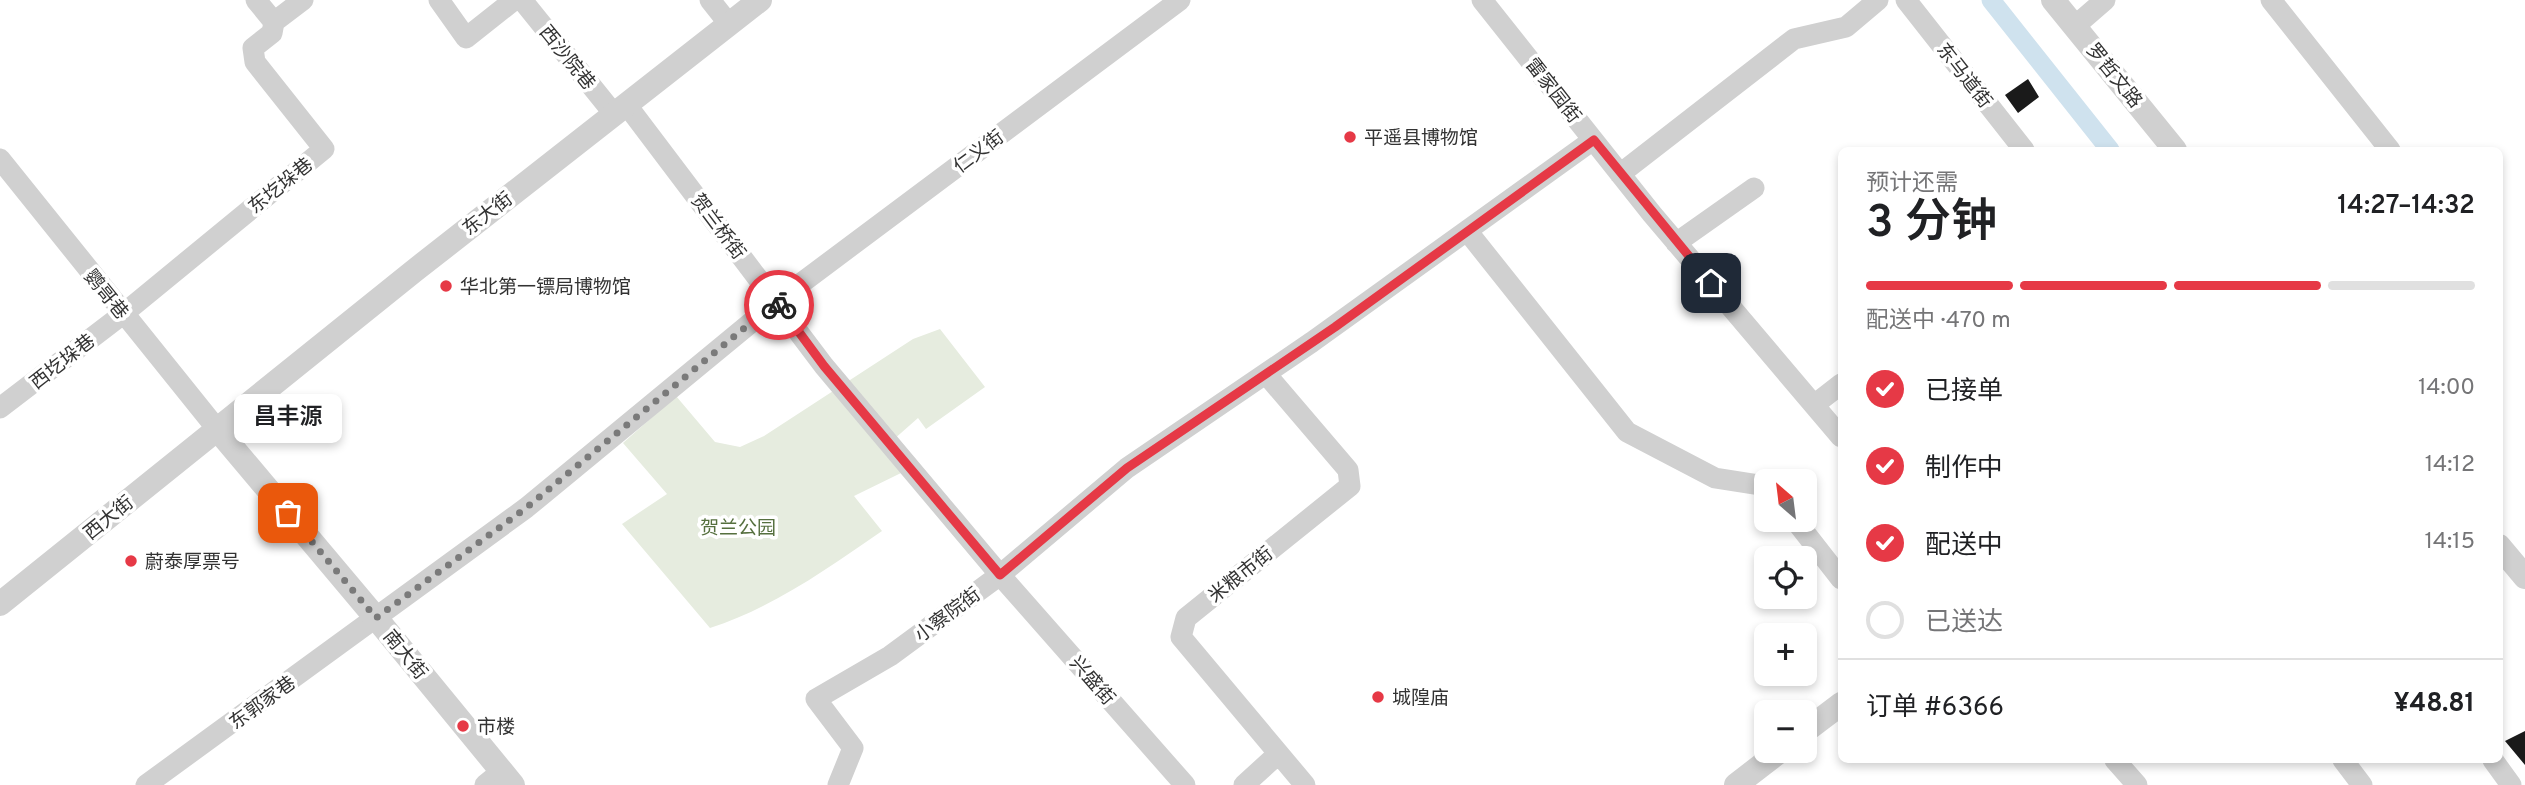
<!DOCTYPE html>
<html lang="zh">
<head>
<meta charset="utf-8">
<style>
  :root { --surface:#fff; --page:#f6f6f6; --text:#202124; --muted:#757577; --line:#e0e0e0; --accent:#e63946 }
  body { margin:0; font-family:Overpass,"Noto Sans SC",sans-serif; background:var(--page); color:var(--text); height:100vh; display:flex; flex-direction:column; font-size:26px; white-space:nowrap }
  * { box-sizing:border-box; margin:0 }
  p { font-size:23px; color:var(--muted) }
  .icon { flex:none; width:38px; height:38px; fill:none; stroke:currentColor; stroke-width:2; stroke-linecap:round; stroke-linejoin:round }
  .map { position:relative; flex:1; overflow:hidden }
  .drawer { position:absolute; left:1838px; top:147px; width:665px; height:616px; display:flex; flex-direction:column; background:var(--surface); border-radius:10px; box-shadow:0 4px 10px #0003 }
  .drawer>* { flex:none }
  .needle { width:46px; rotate:332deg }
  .fabs { position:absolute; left:1754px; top:469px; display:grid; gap:14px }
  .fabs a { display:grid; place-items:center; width:63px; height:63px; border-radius:10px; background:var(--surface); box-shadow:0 4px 10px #0003; font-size:35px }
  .pin { position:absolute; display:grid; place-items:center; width:60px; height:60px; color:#fff; margin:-30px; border-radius:14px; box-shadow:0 4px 10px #0006 }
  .courier { position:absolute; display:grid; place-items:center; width:70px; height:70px; margin:-35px; border:5px solid #e63946; border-radius:50%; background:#fff; color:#222; box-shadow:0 2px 9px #0007 }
  .bubble { position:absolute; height:49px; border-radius:10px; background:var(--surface); box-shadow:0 4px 10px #0003; font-size:23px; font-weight:600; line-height:49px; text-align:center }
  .overview em { font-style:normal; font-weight:600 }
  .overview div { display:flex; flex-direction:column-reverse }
  .overview { display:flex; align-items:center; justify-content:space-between; height:119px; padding:0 28px }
  h1 { font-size:46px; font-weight:600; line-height:52px }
  .bar { display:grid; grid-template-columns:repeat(4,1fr); gap:10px 7px; align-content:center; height:84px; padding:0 28px }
  .bar i { height:9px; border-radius:5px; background:var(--line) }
  .bar .selected { background:var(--accent) }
  .bar p { grid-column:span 4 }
  .line { display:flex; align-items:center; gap:18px; padding:0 28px; border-top:2px solid var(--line) }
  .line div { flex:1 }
  ol { padding:0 28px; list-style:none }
  li { display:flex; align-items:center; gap:21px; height:77px }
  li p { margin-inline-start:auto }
  li .icon { padding:7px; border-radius:50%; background:var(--accent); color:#fff; stroke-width:4 }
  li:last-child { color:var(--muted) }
  li i { width:38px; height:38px; border:4px solid var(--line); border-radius:50% }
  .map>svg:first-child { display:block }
  .green { fill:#e6ecdf }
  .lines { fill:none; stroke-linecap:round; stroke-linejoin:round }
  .canal { stroke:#cfe2ee; stroke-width:19 }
  .building { fill:#1a1a1a }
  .minor { stroke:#d0d0d0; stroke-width:21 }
  .tertiary { stroke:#d0d0d0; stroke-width:24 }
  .done { stroke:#7a7a7a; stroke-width:7; stroke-dasharray:0 12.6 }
  .route { stroke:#e63946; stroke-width:9 }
  .poi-dot { fill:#e63946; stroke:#fff; stroke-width:2.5 }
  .labels { text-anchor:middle; stroke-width:7; stroke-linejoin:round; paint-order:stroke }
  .street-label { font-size:19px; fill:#333; stroke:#fff }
  .poi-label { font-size:19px; fill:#333; stroke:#fff; text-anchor:start }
  .park-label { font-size:19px; fill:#56703f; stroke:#fff }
</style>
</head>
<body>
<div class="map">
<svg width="2525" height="785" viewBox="0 0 2525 785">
  <rect width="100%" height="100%" fill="#fff"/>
  <path class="green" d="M940,329L985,387L926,429L918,418L884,448L901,473L854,496L882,531C828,568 773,608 710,628L622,524L667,494L623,443L676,396L715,442L740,447L764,436L913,339Z"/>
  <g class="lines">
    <path class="canal" d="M1991,0L2110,150"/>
  </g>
  <path class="building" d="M2028,79L2039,97L2018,113L2005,95Z
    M2525,731V765L2505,741Z"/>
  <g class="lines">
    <path class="minor" d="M439,0L466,38L514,0
      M522,0L614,114
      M710,0L729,24
      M1482,0L1652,214L1841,437
      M1906,0L2024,150
      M2271,0L2390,150
      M274,22L303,0
      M2075,26L2105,0
      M626,104L824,366L1000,575L1185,785
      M0,159L217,429
      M1620,174L1794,39L1846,27L1878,0
      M1468,232L1627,432L1715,478L1766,486
      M1676,243L1754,188
      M1266,374L1348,470L1350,486L1186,618L1181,637L1305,785
      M1814,405L1841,384
      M0,408L123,314L324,149L255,62L253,48L272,33L274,22L256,0
      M1795,520L1841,579
      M2115,760L2137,785
      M2343,760L2362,785
      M2493,760L2511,785
      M146,785L526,508L776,302L1180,0
      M485,785L501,772
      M838,785L853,748L816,699L890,656L1000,575L1127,468L1312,342L1593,140
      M1244,785L1278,754"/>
    <path class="tertiary" d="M2053,0L2175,150
      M217,429L376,618L513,785
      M2499,546L2525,577
      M0,604L414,271L760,0
      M1804,732L1841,704
      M1736,785L1780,751"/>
  </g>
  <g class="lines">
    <path class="done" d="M288,513L376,618L526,508L776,302L779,305"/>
    <path class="route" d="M779,305L824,366L1000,575L1127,468L1335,327L1594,140L1711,283"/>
  </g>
  <g class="poi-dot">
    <circle cx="1350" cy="137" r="7"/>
    <circle cx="446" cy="286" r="7"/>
    <circle cx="131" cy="561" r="7"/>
    <circle cx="1378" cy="697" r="7"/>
    <circle cx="463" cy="726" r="7"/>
  </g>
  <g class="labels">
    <g class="street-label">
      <text transform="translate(568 57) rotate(51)" y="7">西沙院巷</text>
      <text transform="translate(1965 75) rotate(52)" y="7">东马道街</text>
      <text transform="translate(2115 75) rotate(51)" y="7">罗哲文路</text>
      <text transform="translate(1554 90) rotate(52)" y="7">雷家园街</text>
      <text transform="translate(978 151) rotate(-37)" y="7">仁义街</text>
      <text transform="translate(280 185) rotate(-39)" y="7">东圪垛巷</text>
      <text transform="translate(487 213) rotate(-38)" y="7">东大街</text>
      <text transform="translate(719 226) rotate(53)" y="7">贺兰桥街</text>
      <text transform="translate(107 294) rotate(51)" y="7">鹦哥巷</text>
      <text transform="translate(62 361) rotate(-38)" y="7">西圪垛巷</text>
      <text transform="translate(108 517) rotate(-39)" y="7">西大街</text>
      <text transform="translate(1240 574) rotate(-39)" y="7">米粮市街</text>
      <text transform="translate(947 614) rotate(-37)" y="7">小察院街</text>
      <text transform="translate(406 654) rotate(51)" y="7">南大街</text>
      <text transform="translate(1093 680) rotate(49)" y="7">兴盛街</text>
      <text transform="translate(262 702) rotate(-36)" y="7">东郭家巷</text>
    </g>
    <g class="poi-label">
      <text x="1364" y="144">平遥县博物馆</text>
      <text x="460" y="293">华北第一镖局博物馆</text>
      <text x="145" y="568">蔚泰厚票号</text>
      <text x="1392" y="704">城隍庙</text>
      <text x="477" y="733">市楼</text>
    </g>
    <g class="park-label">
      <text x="738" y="534">贺兰公园</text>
    </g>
  </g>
</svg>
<div class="fabs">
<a><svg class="needle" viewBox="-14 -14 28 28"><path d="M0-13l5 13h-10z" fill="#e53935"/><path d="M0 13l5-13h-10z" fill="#757577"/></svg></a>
<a><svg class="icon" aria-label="locate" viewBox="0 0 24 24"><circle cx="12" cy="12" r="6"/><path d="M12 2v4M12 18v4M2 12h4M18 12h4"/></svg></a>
<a>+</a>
<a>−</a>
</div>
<div class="pin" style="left:288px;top:513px;background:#ea580c"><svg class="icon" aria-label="bag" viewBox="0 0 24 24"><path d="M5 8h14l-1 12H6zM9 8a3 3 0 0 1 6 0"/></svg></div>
<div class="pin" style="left:1711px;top:283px;background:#1f2937"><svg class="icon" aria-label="home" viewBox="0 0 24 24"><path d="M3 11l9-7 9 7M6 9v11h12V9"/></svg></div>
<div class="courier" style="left:779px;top:305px"><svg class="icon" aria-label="bike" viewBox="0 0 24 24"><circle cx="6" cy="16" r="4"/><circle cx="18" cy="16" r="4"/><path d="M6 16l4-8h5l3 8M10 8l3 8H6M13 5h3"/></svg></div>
<div class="bubble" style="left:234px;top:394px;width:108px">昌丰源</div>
<section class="drawer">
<div class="overview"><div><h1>3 分钟</h1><p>预计还需</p></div><em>14:27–14:32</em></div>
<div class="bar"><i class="selected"></i><i class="selected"></i><i class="selected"></i><i></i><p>配送中 · 470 m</p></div>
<ol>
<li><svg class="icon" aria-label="check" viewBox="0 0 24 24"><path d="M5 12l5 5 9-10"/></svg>已接单<p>14:00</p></li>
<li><svg class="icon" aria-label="check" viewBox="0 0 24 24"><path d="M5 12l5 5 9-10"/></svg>制作中<p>14:12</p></li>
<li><svg class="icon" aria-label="check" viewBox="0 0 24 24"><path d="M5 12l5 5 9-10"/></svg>配送中<p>14:15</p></li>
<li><i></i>已送达</li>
</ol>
<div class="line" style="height:91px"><div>订单 #6366</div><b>¥48.81</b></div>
</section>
</div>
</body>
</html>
